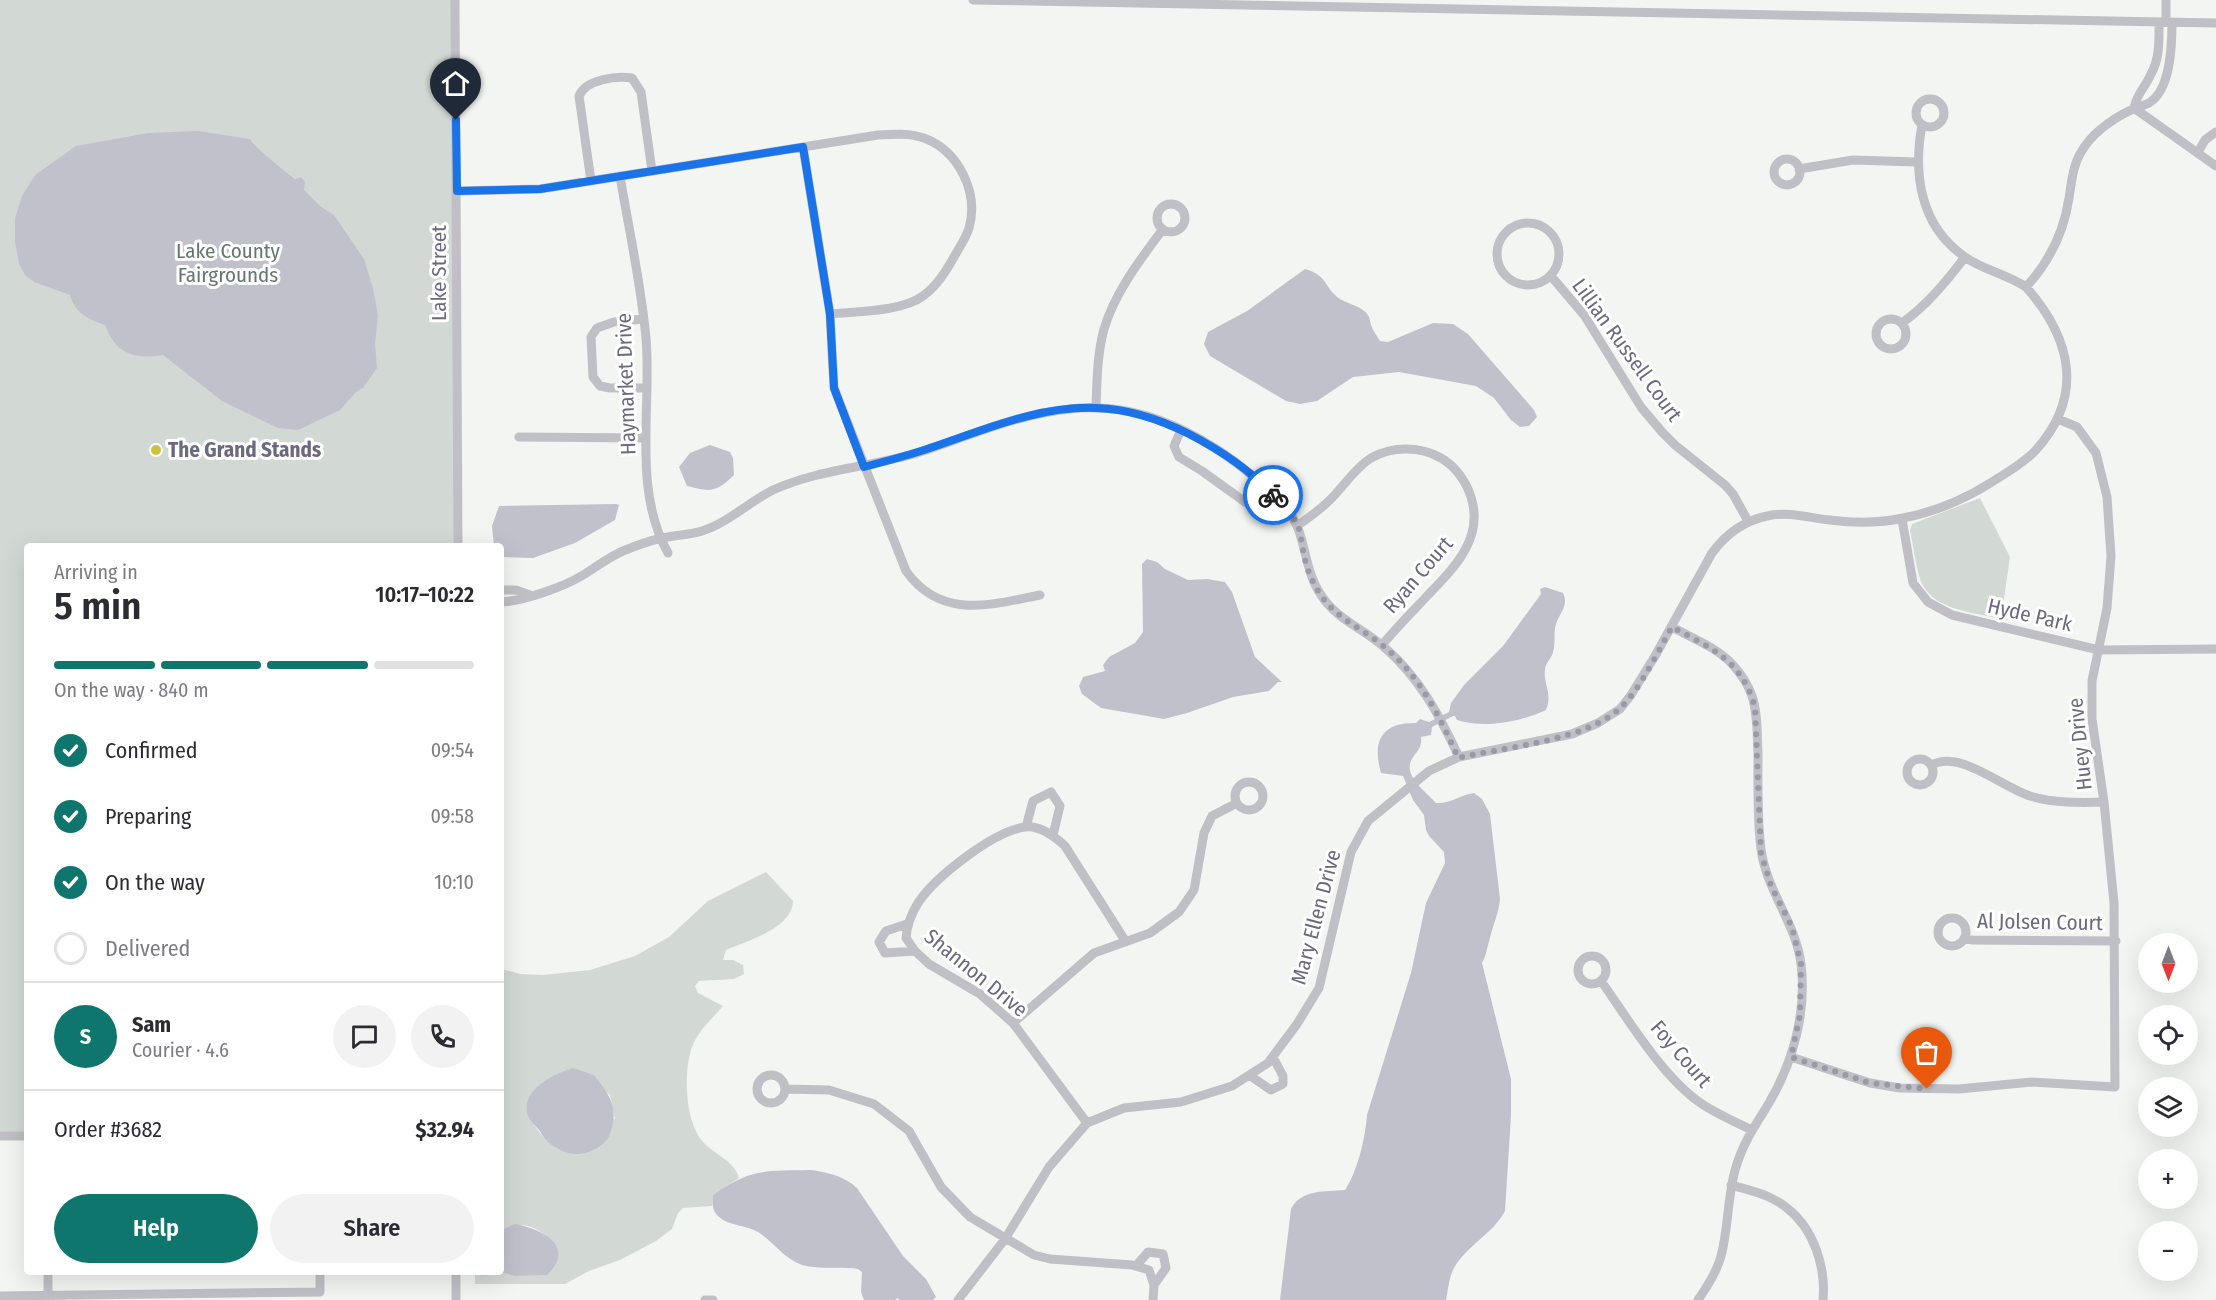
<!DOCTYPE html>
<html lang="en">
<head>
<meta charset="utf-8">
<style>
  :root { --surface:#fff; --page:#f2f2f3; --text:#2b2b33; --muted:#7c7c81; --line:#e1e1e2; --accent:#0f766e }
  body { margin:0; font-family:"Fira Sans Condensed",sans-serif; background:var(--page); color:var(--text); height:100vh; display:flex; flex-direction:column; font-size:22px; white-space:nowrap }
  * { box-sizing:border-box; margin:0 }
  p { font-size:20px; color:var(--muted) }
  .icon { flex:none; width:33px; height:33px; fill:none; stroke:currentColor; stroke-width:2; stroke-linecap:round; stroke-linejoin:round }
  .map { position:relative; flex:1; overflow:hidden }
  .sheet { position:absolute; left:24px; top:543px; width:480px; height:732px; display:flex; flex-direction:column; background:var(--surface); border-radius:6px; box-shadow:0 6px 24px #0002 }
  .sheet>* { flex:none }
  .needle { width:39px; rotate:180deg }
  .fabs { position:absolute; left:2138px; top:933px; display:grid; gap:12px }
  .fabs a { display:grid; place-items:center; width:60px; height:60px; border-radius:50%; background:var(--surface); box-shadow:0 6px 24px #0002; font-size:30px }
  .pin { position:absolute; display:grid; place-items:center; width:51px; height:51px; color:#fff; margin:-62px -26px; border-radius:50% 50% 50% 0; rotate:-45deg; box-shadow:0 0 6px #0007 }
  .pin .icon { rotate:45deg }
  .courier { position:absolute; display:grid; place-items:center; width:60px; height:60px; margin:-30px; border:4px solid #1a73e8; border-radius:50%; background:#fff; color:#222; box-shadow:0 2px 8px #0007 }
  .head em { font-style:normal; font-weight:600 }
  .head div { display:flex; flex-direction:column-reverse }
  .head { display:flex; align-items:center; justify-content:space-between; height:102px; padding:0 30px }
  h1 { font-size:39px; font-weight:600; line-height:45px }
  .bar { display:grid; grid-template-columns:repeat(4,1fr); gap:9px 6px; align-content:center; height:72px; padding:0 30px }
  .bar i { height:8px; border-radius:4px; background:var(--line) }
  .bar .active { background:var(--accent) }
  .bar p { grid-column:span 4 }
  .line { display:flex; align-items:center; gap:15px; padding:0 30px; border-top:2px solid var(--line) }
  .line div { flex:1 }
  .round { display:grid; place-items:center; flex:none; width:63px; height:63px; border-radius:32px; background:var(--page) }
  ol { padding:0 30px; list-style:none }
  li { display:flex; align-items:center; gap:18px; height:66px }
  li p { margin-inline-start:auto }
  li .icon { padding:6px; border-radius:50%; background:var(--accent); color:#fff; stroke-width:4 }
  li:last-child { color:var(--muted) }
  li i { width:33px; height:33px; border:3px solid var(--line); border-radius:50% }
  .button { display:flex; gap:12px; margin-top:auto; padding:12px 30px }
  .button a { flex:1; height:69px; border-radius:36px; background:var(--accent); color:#fff; font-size:24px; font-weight:600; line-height:69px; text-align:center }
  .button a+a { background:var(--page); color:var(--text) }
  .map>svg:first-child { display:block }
  .green { fill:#d2d9d5; fill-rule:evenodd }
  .water { fill:#c1c1cc }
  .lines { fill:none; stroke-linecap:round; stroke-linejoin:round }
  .street { stroke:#c0bfc5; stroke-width:9 }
  .done { stroke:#9b99a7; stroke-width:6; stroke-dasharray:0 10.8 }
  .route { stroke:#1a73e8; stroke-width:8 }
  .poi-dot { fill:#ccc33c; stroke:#fff; stroke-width:2 }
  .labels { text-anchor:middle; stroke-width:6; stroke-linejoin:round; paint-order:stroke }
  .park-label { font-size:21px; fill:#66776f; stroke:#fff }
  .street-label { font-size:21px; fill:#6c687f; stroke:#fff }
  .poi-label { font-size:21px; font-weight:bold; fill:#6c687f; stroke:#fff; text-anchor:start }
</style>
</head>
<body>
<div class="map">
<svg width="2216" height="1300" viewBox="0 0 2216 1300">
  <rect width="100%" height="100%" fill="#f3f5f2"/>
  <path class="green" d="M0,0H455L457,546H27V1138H0Z
    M1980,498L2010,557L2001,619C1972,612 1928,610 1919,576C1915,561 1913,545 1910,530L1912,524Z
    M766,872L793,901C793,928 747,941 726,950L723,960H733L743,965L744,974L734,979L699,981L695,986L698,993L723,1006C712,1019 698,1031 692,1047C683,1073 685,1121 703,1142C714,1154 735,1161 739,1178L713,1195L712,1206L683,1208L678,1213L672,1229L656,1241L620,1260L589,1271L565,1284H475V1272H501L514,1276L523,1275L554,1243C537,1226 524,1220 501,1230V969L521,974L543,975L590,970L635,956L669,937L708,901ZM600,1082L601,1088L610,1095L615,1119L546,1141L528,1117Z"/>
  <path class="water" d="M198,131L250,139C252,145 287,173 295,179L301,177L305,182L304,190L320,206L334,215L364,259L373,288L378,315L375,343L377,368L363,388L356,392L340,410L298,430L278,428L222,401L163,355C134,360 115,353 105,325C87,319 75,313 70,295L34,282L25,275L19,264L15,242V218L22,196L35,175L76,146L148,133Z
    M1305,269C1329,276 1323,287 1340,299C1348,304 1362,306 1368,315C1370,318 1370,322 1371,325C1373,331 1377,336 1380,341L1388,342L1433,323L1453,324L1468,334L1534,410L1537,417L1529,426L1520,427L1511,420L1494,398L1476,386L1399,372L1353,377L1317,401L1300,404L1286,401L1210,356L1204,344L1208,332L1247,311Z
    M710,445L730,452L733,458L734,475C716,493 710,492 687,486L679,467L690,453Z
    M616,504L619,505L615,520L575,543L533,558L501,557V546H494L492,526L499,506Z
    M1147,559L1157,562L1165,569L1188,580L1207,579L1225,582L1232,592L1255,657L1282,682H1278L1269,691L1233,697L1187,713L1164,719L1101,708L1082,694L1079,686L1083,677L1105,671L1103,665L1109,657L1135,643L1143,632L1142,564Z
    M1545,587L1563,593C1569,606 1560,612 1556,624C1553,632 1556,643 1553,652C1552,658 1546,662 1545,669C1543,685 1553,693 1546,710C1520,722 1484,729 1457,720L1455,716H1453L1432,727L1431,735L1421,737C1422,749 1417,750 1412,759C1402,775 1426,792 1436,803C1450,804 1460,795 1474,793L1482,799L1490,814L1500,899C1499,913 1493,924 1490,938C1487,947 1487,954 1482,963L1511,1079V1115L1505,1211C1493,1234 1467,1245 1454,1268C1449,1277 1448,1290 1446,1300H1280L1291,1209C1301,1189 1325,1192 1345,1190C1358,1170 1365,1139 1367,1115L1411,973L1426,903L1445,863L1444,852L1429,836L1426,830L1424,815L1413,800L1403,776L1381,773C1372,742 1381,722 1416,723L1420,719L1429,722L1449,712L1451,703L1464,685L1503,646L1541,594L1540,589Z
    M573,1068L594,1075C608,1093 619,1106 611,1131C608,1141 602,1146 593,1150C578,1158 560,1153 547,1141C544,1139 542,1134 539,1130C536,1126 529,1121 528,1116C519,1090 554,1074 573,1068Z
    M810,1170C827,1172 844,1176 857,1188L903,1256L926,1279L936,1297L933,1300H899L898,1298L895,1300H864L861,1292L862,1272L858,1269C839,1266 820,1270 802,1265C783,1258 774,1242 758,1232C746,1225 729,1226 719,1217C712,1211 712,1203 713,1195C751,1168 765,1171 810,1170Z
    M515,1224C542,1229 577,1246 547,1275L514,1276L501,1272V1230Z"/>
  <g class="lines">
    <path class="street" d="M455,0L458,546
      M973,0L2216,23
      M2166,22V0
      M1916 113a14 14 0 1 1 28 0a14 14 0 1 1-28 0Z
      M2134,108L2216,166
      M2134,108C2137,93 2145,88 2151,74C2160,58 2159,40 2159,22
      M1922,125C1913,174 1920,226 1965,257C1983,270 2007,274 2026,287
      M803,147L830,314L834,388L906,571C941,620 990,605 1040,595
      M2198,152L2205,140L2216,132
      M1774 172a13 13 0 1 1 26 0a13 13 0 1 1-26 0Z
      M1799,169L1853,160L1917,162
      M620,176C629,230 641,284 646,338C652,408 632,489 668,553
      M591,181L579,96C586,79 616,76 632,78L641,92L652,171
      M457,191L540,189L878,135C894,134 909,133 924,138C959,151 979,193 969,228C966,238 959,248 954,257C946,271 937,286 923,296C901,312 857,311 830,314
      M1157 218a14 14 0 1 1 28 0a14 14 0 1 1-28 0Z
      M1497 254a31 31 0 1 1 62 0a31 31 0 1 1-62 0Z
      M1551,276L1584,315L1641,407L1662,432L1675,445L1725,485L1733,494L1748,521
      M1876 334a15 15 0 1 1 30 0a15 15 0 1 1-30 0Z
      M643,319L614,322L597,328L591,337L593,377L600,386L610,388H646
      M1902,323C1927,305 1946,282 1965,257
      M1096,407C1097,381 1097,355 1104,329C1115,292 1140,260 1163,229
      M1181,430L1174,446L1179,457L1202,471L1245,502L1256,501L1269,490
      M519,437L646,438
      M1902,519L1913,583L1928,602L1952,615L2099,650L2216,649
      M1298,525C1313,515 1327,505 1339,490C1349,479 1358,466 1371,458C1392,446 1420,446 1441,458C1455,466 1466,481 1471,497C1484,538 1455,567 1428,595C1413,611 1397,627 1382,645
      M501,590H516L530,595
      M501,602C523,601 564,587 583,575C596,567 609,557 623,551C635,546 649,541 662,538C675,535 690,535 702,531C729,522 749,502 773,490C819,469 872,467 920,452C961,439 1001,421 1043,413C1060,410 1078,407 1095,408C1166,408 1242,458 1287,510C1307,532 1302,567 1321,595C1337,620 1363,628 1384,647C1419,677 1440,716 1459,757
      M1672,627C1692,638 1718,648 1733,665C1741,674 1748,684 1752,696C1758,714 1757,735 1758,754C1758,786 1757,818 1761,849C1766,890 1796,923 1801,964C1807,1012 1793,1062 1769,1103C1756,1124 1743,1143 1736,1167C1727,1196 1729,1227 1721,1256C1717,1272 1707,1287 1698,1300
      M1907 772a13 13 0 1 1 26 0a13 13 0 1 1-26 0Z
      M1932,765C1958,749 2002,787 2030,796C2054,803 2079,803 2104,802
      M1235 796a14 14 0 1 1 28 0a14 14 0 1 1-28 0Z
      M1026,827L1033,801L1051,792L1060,806L1053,835
      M1938 932a14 14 0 1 1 28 0a14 14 0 1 1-28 0Z
      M907,924L886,931L879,942L885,953L915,951
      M1964,938L1972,940L2116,941
      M1578 970a14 14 0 1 1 28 0a14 14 0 1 1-28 0Z
      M1601,981C1629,1020 1662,1077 1702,1104C1717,1114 1735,1122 1752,1130
      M1013,1023L1094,953L1150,933L1179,912L1194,890L1204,833L1212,816L1237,803
      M1791,1057L1870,1083L1900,1088L1959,1089L2032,1082L2115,1087L2114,903L2104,802L2092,719V681L2107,608L2111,556L2107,497L2096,453L2077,427L2058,419
      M757 1089a14 14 0 1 1 28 0a14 14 0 1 1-28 0Z
      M1249,1075L1271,1090L1283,1084V1076L1273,1057
      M785,1089L829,1090L874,1104L909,1131L941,1187L970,1217L1034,1255L1050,1259L1132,1265L1149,1270L1154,1285L1153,1300
      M1087,1123L1013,1023L980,994L929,964L915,951L906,938C907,925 911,914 918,903C935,877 994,831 1025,827C1040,825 1054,836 1065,846L1126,942
      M0,1136H27
      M1731,1185C1750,1190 1771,1195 1787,1208C1814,1229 1826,1267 1823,1300
      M1136,1266L1148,1252L1163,1254L1166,1268L1154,1285
      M456,1272V1300
      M48,1295V1272
      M0,1296L320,1292V1272
      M705,1300H713
      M958,1300L1005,1239L1049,1167L1087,1123L1124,1108L1181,1102L1232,1086L1268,1063L1297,1024L1319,988L1351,852L1368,821L1429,771L1459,757L1572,734L1598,723L1620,709L1631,695L1655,656L1712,553C1726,534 1743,521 1767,516C1789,511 1809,518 1830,520C1853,523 1881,523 1903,518C1935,512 1965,499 1992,482C2006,473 2024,463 2036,450C2085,395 2071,338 2026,287C2050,261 2064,232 2069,198C2072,179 2073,162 2085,146C2096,130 2118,115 2136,108C2140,106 2145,105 2149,103C2171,90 2172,45 2172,22"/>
  </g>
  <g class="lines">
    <path class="done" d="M1273,495C1282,504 1291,513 1297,524C1301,532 1301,541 1303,550C1306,567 1312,583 1322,597C1338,619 1361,628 1382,645C1418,673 1440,716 1458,758C1504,747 1586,741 1620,708C1640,690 1658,651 1672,627C1711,648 1743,661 1755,708L1761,853L1771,886L1792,927L1801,964L1800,1015L1791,1057L1870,1083L1927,1089"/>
    <path class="route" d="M456,120L457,191L540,189L803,147L830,314L834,388L864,467C883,462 902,457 921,451C977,433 1037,405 1097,408C1129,409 1161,420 1189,434C1220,450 1250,470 1273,495"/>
  </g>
  <circle class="poi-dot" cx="156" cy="450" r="6"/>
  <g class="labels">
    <g class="park-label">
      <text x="228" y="258">Lake County<tspan x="228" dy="24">Fairgrounds</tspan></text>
    </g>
    <g class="street-label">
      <text transform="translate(439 273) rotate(-90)" y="7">Lake Street</text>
      <text transform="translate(1627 350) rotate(54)" y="7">Lillian Russell Court</text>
      <text transform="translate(626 384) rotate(-92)" y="7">Haymarket Drive</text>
      <text transform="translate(1418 575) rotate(-49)" y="7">Ryan Court</text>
      <text transform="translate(2030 615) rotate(13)" y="7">Hyde Park</text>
      <text transform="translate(2080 744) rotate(-96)" y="7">Huey Drive</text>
      <text transform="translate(1316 917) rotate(-75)" y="7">Mary Ellen Drive</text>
      <text transform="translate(2040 922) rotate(1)" y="7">Al Jolsen Court</text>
      <text transform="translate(976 973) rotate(39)" y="7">Shannon Drive</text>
      <text transform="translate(1681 1054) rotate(49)" y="7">Foy Court</text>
    </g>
    <g class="poi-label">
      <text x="168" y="457">The Grand Stands</text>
    </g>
  </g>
</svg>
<div class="fabs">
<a><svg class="needle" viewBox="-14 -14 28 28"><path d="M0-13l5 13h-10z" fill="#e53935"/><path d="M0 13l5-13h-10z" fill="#7c7c81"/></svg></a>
<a><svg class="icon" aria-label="locate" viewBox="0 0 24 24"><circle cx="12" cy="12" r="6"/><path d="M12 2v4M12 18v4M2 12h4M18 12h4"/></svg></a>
<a><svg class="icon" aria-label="layers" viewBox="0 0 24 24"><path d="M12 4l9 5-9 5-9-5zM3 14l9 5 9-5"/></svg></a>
<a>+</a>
<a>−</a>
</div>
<div class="pin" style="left:1927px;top:1089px;background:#ea580c"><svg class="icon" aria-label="bag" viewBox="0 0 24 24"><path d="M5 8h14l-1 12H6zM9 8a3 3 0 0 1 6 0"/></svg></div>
<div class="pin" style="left:456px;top:120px;background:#1f2937"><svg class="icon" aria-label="home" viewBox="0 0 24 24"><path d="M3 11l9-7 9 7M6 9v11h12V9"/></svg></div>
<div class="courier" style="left:1273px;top:495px"><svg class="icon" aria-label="bike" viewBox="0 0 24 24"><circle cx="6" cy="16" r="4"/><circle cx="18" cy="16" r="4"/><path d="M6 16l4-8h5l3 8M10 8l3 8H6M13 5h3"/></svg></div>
<section class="sheet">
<div class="head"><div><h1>5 min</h1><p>Arriving in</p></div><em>10:17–10:22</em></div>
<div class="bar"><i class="active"></i><i class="active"></i><i class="active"></i><i></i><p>On the way · 840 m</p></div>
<ol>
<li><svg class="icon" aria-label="check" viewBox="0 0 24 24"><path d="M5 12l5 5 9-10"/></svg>Confirmed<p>09:54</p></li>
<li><svg class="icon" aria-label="check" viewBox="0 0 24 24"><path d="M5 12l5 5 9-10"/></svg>Preparing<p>09:58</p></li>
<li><svg class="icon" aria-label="check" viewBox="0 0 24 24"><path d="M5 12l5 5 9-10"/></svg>On the way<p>10:10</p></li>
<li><i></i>Delivered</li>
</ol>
<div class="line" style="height:108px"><b class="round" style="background:var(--accent);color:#fff">S</b><div><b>Sam</b><p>Courier · 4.6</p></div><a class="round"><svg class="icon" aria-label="chat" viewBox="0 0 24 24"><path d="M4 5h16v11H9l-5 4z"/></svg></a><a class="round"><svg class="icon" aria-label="phone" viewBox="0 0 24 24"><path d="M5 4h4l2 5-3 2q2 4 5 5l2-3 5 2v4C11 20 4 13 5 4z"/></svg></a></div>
<div class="line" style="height:78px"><div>Order #3682</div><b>$32.94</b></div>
<div class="button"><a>Help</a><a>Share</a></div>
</section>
</div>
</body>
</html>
